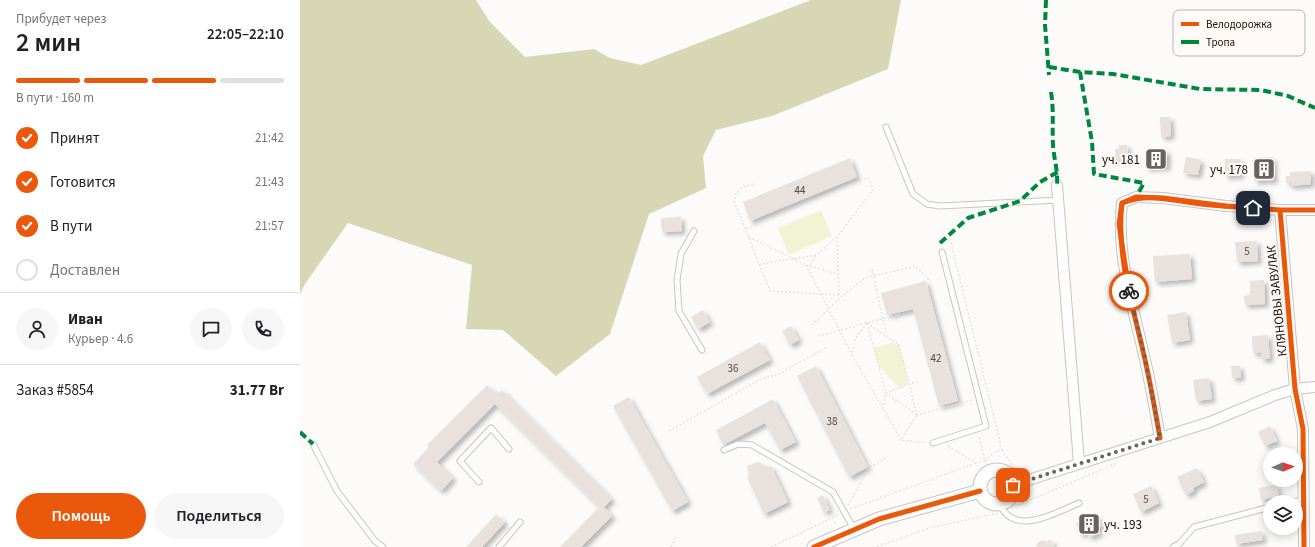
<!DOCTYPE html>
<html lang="ru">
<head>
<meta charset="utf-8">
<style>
  :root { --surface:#fff; --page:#f6f6f6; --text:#202124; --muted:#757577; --line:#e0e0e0; --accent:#ea580c }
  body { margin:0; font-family:"Source Sans 3",sans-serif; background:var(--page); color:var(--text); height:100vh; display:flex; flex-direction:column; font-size:15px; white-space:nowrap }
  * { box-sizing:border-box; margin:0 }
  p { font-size:13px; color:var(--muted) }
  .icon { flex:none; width:22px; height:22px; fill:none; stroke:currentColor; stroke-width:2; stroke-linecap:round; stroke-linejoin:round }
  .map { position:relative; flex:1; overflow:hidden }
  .panel { display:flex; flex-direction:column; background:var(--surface); width:300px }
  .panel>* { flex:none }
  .needle { width:26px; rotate:88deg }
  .fabs { position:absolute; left:963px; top:447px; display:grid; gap:8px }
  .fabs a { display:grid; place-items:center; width:40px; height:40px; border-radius:50%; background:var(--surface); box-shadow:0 2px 10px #0003; font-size:20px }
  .pin { position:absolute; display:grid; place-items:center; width:34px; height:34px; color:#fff; margin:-17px; border-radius:8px; box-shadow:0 2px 6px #0006 }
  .courier { position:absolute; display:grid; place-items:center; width:40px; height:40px; margin:-20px; border:3px solid #ea580c; border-radius:50%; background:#fff; color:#222; box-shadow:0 1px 5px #0007 }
  .headline em { font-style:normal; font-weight:600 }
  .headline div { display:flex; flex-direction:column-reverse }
  .headline { display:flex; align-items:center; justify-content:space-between; height:68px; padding:0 16px }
  h1 { font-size:26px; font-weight:600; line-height:30px }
  .bar { display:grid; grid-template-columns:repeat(4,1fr); gap:6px 4px; align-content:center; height:48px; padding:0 16px }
  .bar i { height:5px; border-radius:3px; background:var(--line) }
  .bar .on { background:var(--accent) }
  .bar p { grid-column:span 4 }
  .line { display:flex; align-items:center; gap:10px; padding:0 16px; border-top:1px solid var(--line) }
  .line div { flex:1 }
  .round { display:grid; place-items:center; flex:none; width:42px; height:42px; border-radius:21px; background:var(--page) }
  ol { padding:0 16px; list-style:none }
  li { display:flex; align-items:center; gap:12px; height:44px }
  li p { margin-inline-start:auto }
  li .icon { padding:4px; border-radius:50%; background:var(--accent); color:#fff; stroke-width:4 }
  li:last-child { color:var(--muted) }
  li i { width:22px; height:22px; border:2px solid var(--line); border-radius:50% }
  .primary-button { display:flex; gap:8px; margin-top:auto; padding:8px 16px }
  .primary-button a { flex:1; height:46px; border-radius:24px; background:var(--accent); color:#fff; font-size:16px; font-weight:600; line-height:46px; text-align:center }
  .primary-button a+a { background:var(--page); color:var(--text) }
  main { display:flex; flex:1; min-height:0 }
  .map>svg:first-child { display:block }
  .green { fill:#f2f2d5 }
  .forest { fill:#d7d7b6 }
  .building { fill:#e9e1dd; filter:url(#shadow) }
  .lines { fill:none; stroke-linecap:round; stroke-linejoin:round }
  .service-casing { stroke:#c9c4c1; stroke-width:7 }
  .minor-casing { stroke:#c9c4c1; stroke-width:12 }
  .tertiary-casing { stroke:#c9c4c1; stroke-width:15 }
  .path { stroke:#e4e3e2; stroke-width:1.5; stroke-dasharray:2 2; stroke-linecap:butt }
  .service { stroke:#fffefe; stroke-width:5 }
  .minor { stroke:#fffefe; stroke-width:10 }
  .tertiary { stroke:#fffefe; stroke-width:13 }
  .quiet { stroke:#00873e; stroke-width:4; stroke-dasharray:8 4; stroke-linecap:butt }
  .cycleway-casing { stroke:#fffaf7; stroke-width:8 }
  .cycleway { stroke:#e8590c; stroke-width:5 }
  .done { stroke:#686360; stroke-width:4; stroke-dasharray:0 7.2 }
  .route { stroke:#ea580c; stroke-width:5 }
  .labels { text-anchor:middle; stroke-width:4; stroke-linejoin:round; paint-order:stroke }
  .number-label { font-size:11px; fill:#4e4743 }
  .poi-label { font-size:13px; fill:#18110d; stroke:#fffaf7; text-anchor:end }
  .street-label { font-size:13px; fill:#18110d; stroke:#fffaf7 }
  .key { fill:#fffaf7; stroke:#bab4b1; stroke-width:1 }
  .key-label { font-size:11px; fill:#18110d }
</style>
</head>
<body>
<main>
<section class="panel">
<div class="headline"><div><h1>2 мин</h1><p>Прибудет через</p></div><em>22:05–22:10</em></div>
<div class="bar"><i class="on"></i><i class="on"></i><i class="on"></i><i></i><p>В пути · 160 m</p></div>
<ol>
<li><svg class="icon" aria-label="check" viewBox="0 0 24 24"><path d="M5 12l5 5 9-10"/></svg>Принят<p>21:42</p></li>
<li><svg class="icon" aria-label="check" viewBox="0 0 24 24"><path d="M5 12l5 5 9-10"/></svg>Готовится<p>21:43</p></li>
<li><svg class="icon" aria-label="check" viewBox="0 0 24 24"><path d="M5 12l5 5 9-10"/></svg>В пути<p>21:57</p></li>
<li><i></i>Доставлен</li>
</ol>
<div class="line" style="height:72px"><a class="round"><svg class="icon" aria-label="person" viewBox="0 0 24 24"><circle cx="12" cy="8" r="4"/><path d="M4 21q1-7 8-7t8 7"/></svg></a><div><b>Иван</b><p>Курьер · 4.6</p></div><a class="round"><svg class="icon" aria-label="chat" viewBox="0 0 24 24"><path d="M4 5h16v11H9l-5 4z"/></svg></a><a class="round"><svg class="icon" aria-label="phone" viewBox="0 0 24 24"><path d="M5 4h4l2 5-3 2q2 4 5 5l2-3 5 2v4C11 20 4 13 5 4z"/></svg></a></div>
<div class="line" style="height:52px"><div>Заказ #5854</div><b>31.77 Br</b></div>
<div class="primary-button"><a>Помощь</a><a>Поделиться</a></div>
</section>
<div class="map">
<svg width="1015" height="547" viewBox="0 0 1015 547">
  <defs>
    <filter id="shadow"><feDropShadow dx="3.5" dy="3.5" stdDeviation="2" flood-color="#0004"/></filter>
  </defs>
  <rect width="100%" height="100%" fill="#fdfbf9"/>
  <path class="green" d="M521,210L532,236L489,255L478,228Z
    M591,343L599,344L609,384L599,388L578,365L574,348Z"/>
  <path class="forest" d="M0,0H176L190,22L225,57L294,49L310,58L341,65L511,0H601L588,69L472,116L416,130L403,156L406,188L349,214L310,334L256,376L203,330L166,329L172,265L48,223L5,284L0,294Z"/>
  <path class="building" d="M860,117H870L871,136L861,137Z
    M819,145H827L829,161H816L815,149H819Z
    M867,150V167L846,168L845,151Z
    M886,157L901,160L898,175L883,173Z
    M973,157L974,180L954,181V158Z
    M550,158L557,177L450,221L443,202Z
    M925,159H940L941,175L925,176Z
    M1011,171V184L991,186V183H986V176H990V172Z
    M381,217L382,231L362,232L361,218Z
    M957,241L958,261L937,262L935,242Z
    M890,254L892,279L855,282L853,256Z
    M964,280L965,304L945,305L944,296L950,295V281Z
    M626,281L658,401L639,406L613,309L587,315L581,293Z
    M403,310L410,322L398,329L391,317Z
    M886,312L890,340L872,343L867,315Z
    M491,326L499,340L490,345L482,331Z
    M968,335L970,359H961V353H953L952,336Z
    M460,342L470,360L407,394L397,377Z
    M516,366L568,467L549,477L497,376Z
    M931,366H940L941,378H932Z
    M909,378L912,399L896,401L893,380Z
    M187,385L197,394L202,390L312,499L304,507L312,516L281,547H260L299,507L195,404L137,462L153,478L141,491L113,464L129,447L127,445Z
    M329,397L388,502L372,511L313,406Z
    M473,399L496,442L480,450L465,423L423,445L416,430Z
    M970,426L977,441L965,446L958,432Z
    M458,462L468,467L471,466L488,502L464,514L447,477L449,476L447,466Z
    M897,468L904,482L893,488L894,491L886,495L877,477Z
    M977,484L979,496L961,500L959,488Z
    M851,486L859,503L841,512L833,494Z
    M523,495L530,510L524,512L517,498Z
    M196,514L205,522L182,547H166Z
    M796,514L802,526L797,528L800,533L789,537L787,532L781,535L776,523Z
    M962,531L963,540L936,544L935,535Z
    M751,539L754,547H736L738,542L743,540L747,542Z"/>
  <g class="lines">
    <g class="service-casing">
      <path id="service" d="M586,127L613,194L627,204L640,206L758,200
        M394,231L381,254L377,280L379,311L402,350
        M633,443L686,426L642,252
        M13,444L37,491L75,541L83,547
        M424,450L438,444L452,445L533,492L554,529
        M179,482L160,461L191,428L209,449
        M993,502L1003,500
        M699,503C714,538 755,513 779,503
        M199,547L220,522
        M873,547L879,544L894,527L970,507"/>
    </g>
    <g class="minor-casing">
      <path id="minor" d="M757,185L779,463
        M980,210L995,389L1003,429L1004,547
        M860,438C855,409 850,380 843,351C832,303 816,252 822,203L836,197L863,198L926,206L980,210H1015
        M713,485L910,422L975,395L995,389L1015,387"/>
    </g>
    <g class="tertiary-casing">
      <path id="tertiary" d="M680 487a17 17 0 1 1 34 0a17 17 0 1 1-34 0Z
        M514,547L579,519L680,491"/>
    </g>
    <path class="path" d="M453,184L443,187L436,193L434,201L470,291L539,295
      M446,229L568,178L573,190L537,237L516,255L460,264
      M649,235L702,450L693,453L685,461
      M449,237L506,265L538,274
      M537,237L539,295
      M506,265L552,355
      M510,265L516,255
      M572,269L587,337L599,344L617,415L672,400
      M567,323L555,339L552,355L601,440L626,443
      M567,323L586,393L617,415L601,440
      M567,323L587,337
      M512,325L541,297L565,278L615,266L631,282
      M518,336L600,314
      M583,409L586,393L618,381
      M369,431L459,380L481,373L525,348
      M648,446L676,463L685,461L679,436
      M702,450L715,469L709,476
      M548,505L569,468L587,457
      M711,508L817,463
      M550,509L676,463
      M533,517L536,525
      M371,547L376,536
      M471,547L538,515
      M577,547L629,528L698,513"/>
    <use href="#service" class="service"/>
    <use href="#minor" class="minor"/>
    <use href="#tertiary" class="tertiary"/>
    <path class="quiet" d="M746,0L745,25L749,75
      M749,67L780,72L813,74L900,89L961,90L988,96L1015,108
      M780,72L792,142L794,174L844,183L836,197
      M751,92C754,110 752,127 753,145C754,159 758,171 757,185
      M640,243L668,218L720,201L740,182L758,172
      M0,432L13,444"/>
    <g class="cycleway-casing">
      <path id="cycleway" d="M980,210L995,389L1003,429L1004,547
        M860,438C855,409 850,380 843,351C832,303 816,252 822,203L836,197L863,198L926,206L980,210H1015
        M514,547L579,519L680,491"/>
    </g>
    <use href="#cycleway" class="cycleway"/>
  </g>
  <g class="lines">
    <path class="done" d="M713,485L860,438L844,353L829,291"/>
    <path class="route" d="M829,291L819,224L822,203C849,192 873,201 901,204C918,206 935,207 953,208"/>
  </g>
  <defs>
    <g id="building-square" transform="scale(1.15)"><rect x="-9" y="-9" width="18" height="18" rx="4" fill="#686360" stroke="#fffaf7"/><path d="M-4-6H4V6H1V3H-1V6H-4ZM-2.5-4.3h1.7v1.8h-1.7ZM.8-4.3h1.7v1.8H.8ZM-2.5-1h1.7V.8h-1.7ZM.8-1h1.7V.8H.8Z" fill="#fff"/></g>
  </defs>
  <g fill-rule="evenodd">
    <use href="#building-square" x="856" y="159"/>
    <use href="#building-square" x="964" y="169"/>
    <use href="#building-square" x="789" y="524"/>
  </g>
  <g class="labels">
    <g class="number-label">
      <text x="500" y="194">44</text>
      <text x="947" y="255">5</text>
      <text x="636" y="362">42</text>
      <text x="433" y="372">36</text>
      <text x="532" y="425">38</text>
      <text x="846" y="503">5</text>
    </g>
    <g class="poi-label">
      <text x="840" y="164">уч. 181</text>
      <text x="948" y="174">уч. 178</text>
      <text x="804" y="529" text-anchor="start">уч. 193</text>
    </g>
    <g class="street-label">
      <text transform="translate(976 301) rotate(-96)" y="5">КЛЯНОВЫ ЗАВУЛАК</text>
    </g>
  </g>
  <rect x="873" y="10" width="132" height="46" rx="6" class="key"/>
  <rect x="881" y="22" width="18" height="4" fill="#e8590c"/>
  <rect x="881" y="40" width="18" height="4" fill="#00873e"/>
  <g class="key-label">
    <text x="906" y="28">Велодорожка</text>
    <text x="906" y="46">Тропа</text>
  </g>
</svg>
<div class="fabs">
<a><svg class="needle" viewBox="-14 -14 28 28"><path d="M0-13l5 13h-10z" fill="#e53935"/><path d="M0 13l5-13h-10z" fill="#757577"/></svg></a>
<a><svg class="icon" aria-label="layers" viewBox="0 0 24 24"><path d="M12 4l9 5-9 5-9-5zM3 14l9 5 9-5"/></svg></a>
</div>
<div class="pin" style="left:713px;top:485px;background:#ea580c"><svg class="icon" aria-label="bag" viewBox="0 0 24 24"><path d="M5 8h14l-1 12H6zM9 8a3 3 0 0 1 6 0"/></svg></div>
<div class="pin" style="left:953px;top:208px;background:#1f2937"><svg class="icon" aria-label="home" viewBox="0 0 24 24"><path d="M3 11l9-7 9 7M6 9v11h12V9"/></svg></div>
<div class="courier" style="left:829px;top:291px"><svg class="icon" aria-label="bike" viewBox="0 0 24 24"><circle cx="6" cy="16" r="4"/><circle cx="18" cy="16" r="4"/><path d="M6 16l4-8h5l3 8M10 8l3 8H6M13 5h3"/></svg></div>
</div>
</main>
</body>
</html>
